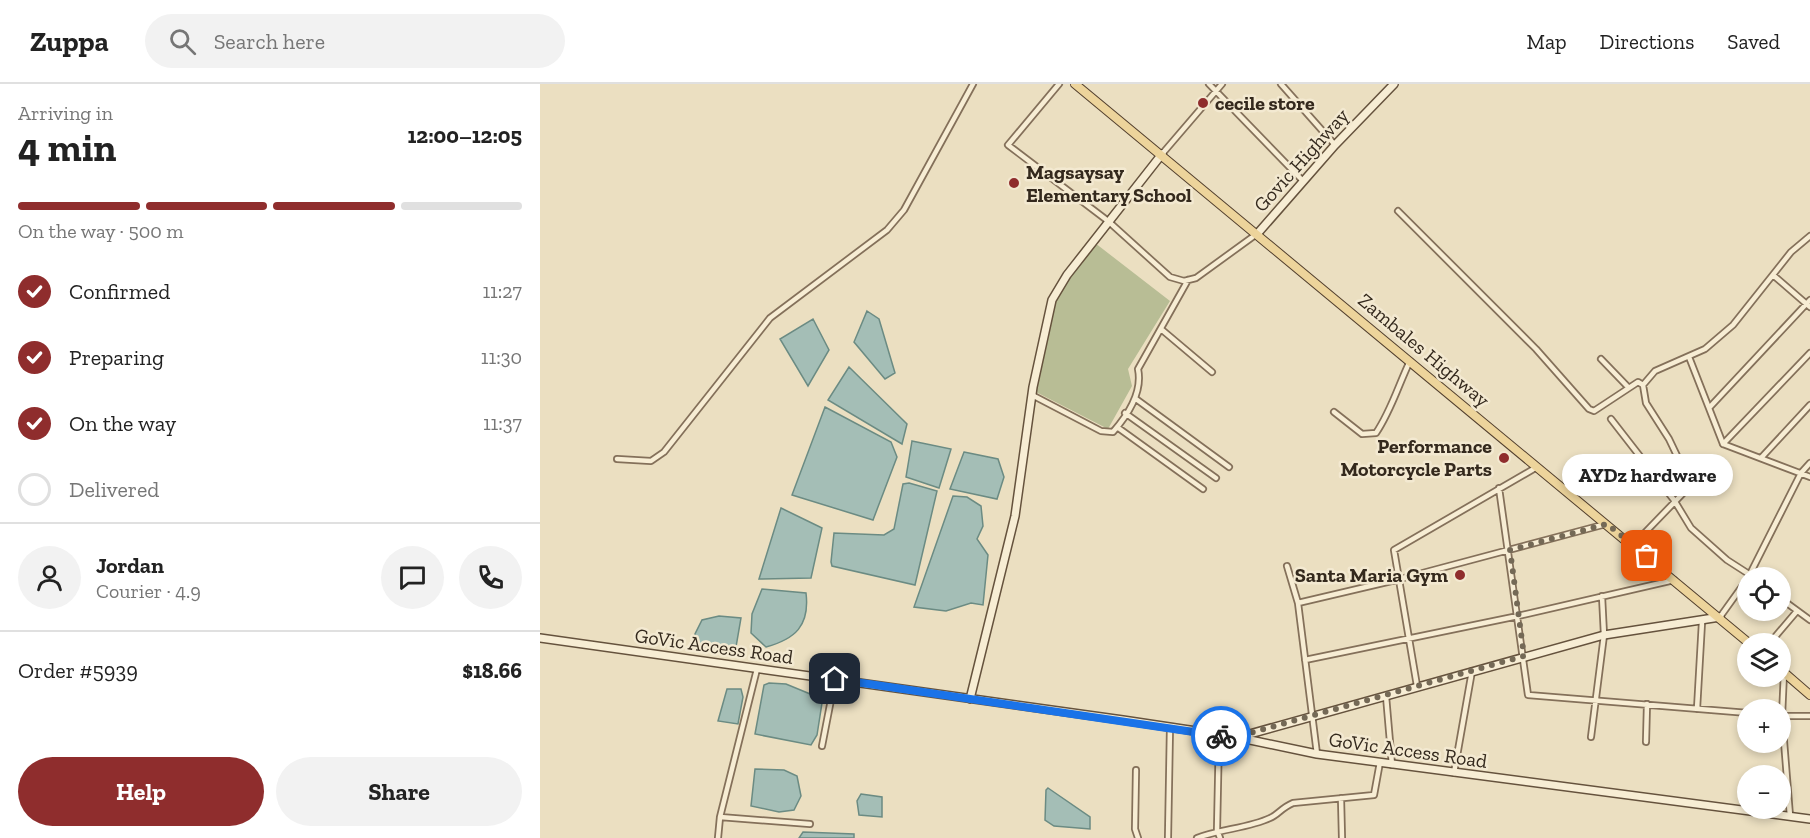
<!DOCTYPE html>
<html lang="en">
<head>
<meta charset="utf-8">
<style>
  :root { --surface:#fff; --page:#f2f2f2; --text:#222; --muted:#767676; --line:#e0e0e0; --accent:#8f2d2d }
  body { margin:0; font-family:"Zilla Slab",serif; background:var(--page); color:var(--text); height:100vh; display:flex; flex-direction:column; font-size:22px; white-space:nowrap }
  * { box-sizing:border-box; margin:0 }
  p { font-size:20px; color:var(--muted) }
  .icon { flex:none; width:33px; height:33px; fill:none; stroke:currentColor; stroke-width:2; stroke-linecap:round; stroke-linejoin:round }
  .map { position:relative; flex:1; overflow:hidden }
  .panel { display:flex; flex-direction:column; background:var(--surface); width:540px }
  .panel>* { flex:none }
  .buttons { position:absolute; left:1197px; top:483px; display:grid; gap:12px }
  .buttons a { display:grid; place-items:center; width:54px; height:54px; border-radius:50%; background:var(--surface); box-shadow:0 3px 9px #0003; font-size:30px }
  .pin { position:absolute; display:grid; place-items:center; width:51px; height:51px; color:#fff; margin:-26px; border-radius:12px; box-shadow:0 3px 9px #0006 }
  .courier { position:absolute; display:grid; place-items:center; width:60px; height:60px; margin:-30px; border:4px solid #1a73e8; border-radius:50%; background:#fff; color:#222; box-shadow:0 2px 8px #0007 }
  .bubble { position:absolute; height:42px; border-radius:21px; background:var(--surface); box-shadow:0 3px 9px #0003; font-size:20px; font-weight:700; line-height:42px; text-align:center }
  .head em { font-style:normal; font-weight:700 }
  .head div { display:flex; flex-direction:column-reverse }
  .head { display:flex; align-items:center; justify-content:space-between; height:102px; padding:0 18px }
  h1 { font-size:39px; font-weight:700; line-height:45px }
  .bar { display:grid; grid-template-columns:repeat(4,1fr); gap:9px 6px; align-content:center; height:72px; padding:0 18px }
  .bar i { height:8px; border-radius:4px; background:var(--line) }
  .bar .active { background:var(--accent) }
  .bar p { grid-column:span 4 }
  .line { display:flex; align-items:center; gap:15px; padding:0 18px; border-top:2px solid var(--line) }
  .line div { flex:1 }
  .round { display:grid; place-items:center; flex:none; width:63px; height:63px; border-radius:32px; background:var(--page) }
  ol { padding:0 18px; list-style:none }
  li { display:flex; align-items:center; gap:18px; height:66px }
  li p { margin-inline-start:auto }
  li .icon { padding:6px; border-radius:50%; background:var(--accent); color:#fff; stroke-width:4 }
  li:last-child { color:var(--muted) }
  li i { width:33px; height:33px; border:3px solid var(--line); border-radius:50% }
  .button { display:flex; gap:12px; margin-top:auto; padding:12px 18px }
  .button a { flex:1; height:69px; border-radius:36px; background:var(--accent); color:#fff; font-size:24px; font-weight:700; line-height:69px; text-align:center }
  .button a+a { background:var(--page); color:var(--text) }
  header { display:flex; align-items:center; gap:36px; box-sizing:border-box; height:84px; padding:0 30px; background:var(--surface); border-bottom:2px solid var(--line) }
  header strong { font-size:28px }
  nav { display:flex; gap:33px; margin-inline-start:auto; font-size:21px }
  .search { width:420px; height:54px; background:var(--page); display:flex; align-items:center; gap:15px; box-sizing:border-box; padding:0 21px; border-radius:33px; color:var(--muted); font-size:22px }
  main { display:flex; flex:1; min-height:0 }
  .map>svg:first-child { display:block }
  .green { fill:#c2c896 }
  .cemetery { fill:#b8bd95 }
  .water { fill:#a4beb6; stroke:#6b8b83; stroke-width:1.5 }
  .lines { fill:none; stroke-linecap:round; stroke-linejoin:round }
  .street-casing { stroke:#84705a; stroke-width:8 }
  .secondary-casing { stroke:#65523d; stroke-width:10 }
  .primary-casing { stroke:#523f2e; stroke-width:10 }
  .street { stroke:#f7edd4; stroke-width:4.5 }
  .secondary { stroke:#f7edd4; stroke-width:7 }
  .primary { stroke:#edd49b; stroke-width:8 }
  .done { stroke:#746956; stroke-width:6; stroke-dasharray:0 10.8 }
  .route { stroke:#1a73e8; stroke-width:8 }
  .poi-dot { fill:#8f2d2d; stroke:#f3e9d1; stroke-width:2 }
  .labels { text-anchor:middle; stroke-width:5; stroke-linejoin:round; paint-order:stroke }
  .poi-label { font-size:20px; font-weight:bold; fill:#34291d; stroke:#f3e9d1; text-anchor:start }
  .street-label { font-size:20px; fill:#34291d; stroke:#f3e9d1 }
</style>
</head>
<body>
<header>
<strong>Zuppa</strong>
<div class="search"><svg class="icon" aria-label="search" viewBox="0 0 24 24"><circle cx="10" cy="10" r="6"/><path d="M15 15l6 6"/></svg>Search here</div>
<nav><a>Map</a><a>Directions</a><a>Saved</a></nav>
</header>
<main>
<section class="panel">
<div class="head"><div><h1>4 min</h1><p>Arriving in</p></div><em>12:00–12:05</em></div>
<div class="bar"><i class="active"></i><i class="active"></i><i class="active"></i><i></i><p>On the way · 500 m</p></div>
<ol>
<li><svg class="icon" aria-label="check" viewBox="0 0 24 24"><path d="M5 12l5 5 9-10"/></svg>Confirmed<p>11:27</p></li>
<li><svg class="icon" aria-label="check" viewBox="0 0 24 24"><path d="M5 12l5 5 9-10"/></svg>Preparing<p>11:30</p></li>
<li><svg class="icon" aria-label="check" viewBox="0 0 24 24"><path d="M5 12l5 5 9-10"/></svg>On the way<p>11:37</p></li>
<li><i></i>Delivered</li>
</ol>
<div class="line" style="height:108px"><a class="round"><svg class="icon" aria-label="person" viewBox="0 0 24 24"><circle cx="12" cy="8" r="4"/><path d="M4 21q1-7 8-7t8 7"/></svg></a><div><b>Jordan</b><p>Courier · 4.9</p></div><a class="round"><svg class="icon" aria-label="chat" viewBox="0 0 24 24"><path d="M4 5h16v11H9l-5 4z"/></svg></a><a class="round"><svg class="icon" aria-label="phone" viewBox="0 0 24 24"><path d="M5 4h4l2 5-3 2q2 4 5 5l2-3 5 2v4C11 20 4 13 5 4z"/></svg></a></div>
<div class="line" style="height:78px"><div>Order #5939</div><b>$18.66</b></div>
<div class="button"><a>Help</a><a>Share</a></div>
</section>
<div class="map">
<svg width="1270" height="754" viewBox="0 0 1270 754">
  <rect width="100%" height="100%" fill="#ebdfc1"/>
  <path class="green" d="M1114,459L1130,472L1124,479L1109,465Z"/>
  <path class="cemetery" d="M555,159L630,217L588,285L592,302L568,345L496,308L514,214Z"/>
  <path class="water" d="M327,227L339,235L355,289L345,295L314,258Z
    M273,235L289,266L268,302L240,255Z
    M309,283L367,340L362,360L288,316Z
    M285,323L351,358L357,373L333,436L252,411Z
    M372,357L411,365L399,404L366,393Z
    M424,368L458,375L464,393L457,415L410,405Z
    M369,399L397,407L375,501L292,482L291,478L294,449L344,451L354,445L363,400Z
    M413,412L427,413L441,422L443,442L437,455L448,471L443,521L431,519L406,527L374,523Z
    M241,424L282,444L271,494L219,495Z
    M222,505L266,509C270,542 255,555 226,563L211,549L212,530Z
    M179,532L201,534L196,563L186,562L173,570L156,561L155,550L162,536Z
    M229,599L246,600L275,612L282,619L277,651L271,661L215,650L224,601Z
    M187,605H201L203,613L198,640L178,637Z
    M215,685L244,686L257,692L261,712L254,726L239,728L211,722Z
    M508,704L550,733V745L514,742L505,736L506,706Z
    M321,710L342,713V733L319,731L317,717Z
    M263,748L314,750V754H259Z"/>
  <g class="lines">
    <g class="street-casing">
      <path id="street" d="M519,0L468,61L568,137L630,193L644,197L656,194L718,149
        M669,0L763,97
        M741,0L795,61
        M622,70L682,0
        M858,127L996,265L1049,325L1054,327L1098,298L1103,301
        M1233,191L1270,223
        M621,245L672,288
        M1149,273L1183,360L1270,393
        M1061,275L1088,303
        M492,311L561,347L573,348C588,331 603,309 598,285L648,196
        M596,315L689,383
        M1169,324L1270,216
        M794,328L822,350L836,349C851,327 858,302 870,277
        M585,329L676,394
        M1071,335L1134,416L1151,444L1187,476L1215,494
        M577,343L663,405
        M1183,360L1270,269
        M1221,374L1270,321
        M77,375L111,377L124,368L230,234L347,146L364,126L433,0
        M959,404L988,611L1208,629
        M1024,404L1101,375
        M1093,461L1151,401L1129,355L1106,319L1103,301L1115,287L1165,265L1193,241L1251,168L1270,152
        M747,482L758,519L777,670
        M1208,494L1261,389L1270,379
        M1240,514L1270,536
        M758,519L860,495L1066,440
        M1180,533L1208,494
        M1229,560L1257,527
        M765,576L978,532L1134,496
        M1244,588L1242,632L1250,732
        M877,602L854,466L997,383
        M846,612L852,681
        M1157,625L1162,538
        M1240,632H1270
        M679,651L677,746L680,754
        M1051,653L1064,551L1062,512
        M1106,658L1107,620
        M282,662L295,595
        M596,686L595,745L598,754
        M914,689L932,587
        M801,714L802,754
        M180,733L270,740
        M178,754L180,733L217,585
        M628,754L630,643
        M657,754C680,745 709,744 730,734C738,731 741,724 753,719L834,711L840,678"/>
    </g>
    <g class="secondary-casing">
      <path id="secondary" d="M718,149L795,61L854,0
        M0,554L583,636L696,653L777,670L1270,735
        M430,615L475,432L493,303L512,216L527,191L622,70
        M699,653L1064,551L1180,533"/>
    </g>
    <g class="primary-casing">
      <path id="primary" d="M535,0L1210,560
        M1240,585L1270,611"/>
    </g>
    <use href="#street" class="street"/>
    <use href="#secondary" class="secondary"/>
    <use href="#primary" class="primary"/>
  </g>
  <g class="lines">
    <path class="done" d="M681,652L696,653L984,572L970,466L1067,440L1107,472"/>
    <path class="route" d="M295,595L681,652"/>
  </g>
  <g class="poi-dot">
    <circle cx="663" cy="19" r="6"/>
    <circle cx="474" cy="99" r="6"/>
    <circle cx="964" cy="374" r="6"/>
    <circle cx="920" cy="491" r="6"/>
  </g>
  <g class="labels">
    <g class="poi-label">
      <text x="675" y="26">cecile store</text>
      <text x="486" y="95">Magsaysay<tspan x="486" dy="23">Elementary School</tspan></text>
      <text x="952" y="369" text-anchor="end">Performance<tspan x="952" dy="23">Motorcycle Parts</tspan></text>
      <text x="908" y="498" text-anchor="end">Santa Maria Gym</text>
    </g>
    <g class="street-label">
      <text transform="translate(761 76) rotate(-48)" y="7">Govic Highway</text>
      <text transform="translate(884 266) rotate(40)" y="7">Zambales Highway</text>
      <text transform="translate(174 562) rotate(8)" y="7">GoVic Access Road</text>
      <text transform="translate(868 666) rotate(8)" y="7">GoVic Access Road</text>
    </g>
  </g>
</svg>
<div class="buttons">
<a><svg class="icon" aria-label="locate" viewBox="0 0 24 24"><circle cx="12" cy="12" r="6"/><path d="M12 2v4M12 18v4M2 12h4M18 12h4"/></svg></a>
<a><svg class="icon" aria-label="layers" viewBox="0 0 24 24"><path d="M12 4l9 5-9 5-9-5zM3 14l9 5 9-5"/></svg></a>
<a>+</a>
<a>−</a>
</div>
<div class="pin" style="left:1107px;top:472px;background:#ea580c"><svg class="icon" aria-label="bag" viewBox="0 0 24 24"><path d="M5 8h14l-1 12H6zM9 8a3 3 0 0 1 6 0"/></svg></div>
<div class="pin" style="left:295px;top:595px;background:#1f2937"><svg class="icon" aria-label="home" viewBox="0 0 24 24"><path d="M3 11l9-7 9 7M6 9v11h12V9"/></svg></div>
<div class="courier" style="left:681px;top:652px"><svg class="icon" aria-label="bike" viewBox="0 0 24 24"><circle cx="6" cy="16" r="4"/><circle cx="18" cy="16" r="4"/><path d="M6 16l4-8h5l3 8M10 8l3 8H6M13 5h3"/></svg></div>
<div class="bubble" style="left:1022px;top:370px;width:171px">AYDz hardware</div>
</div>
</main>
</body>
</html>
